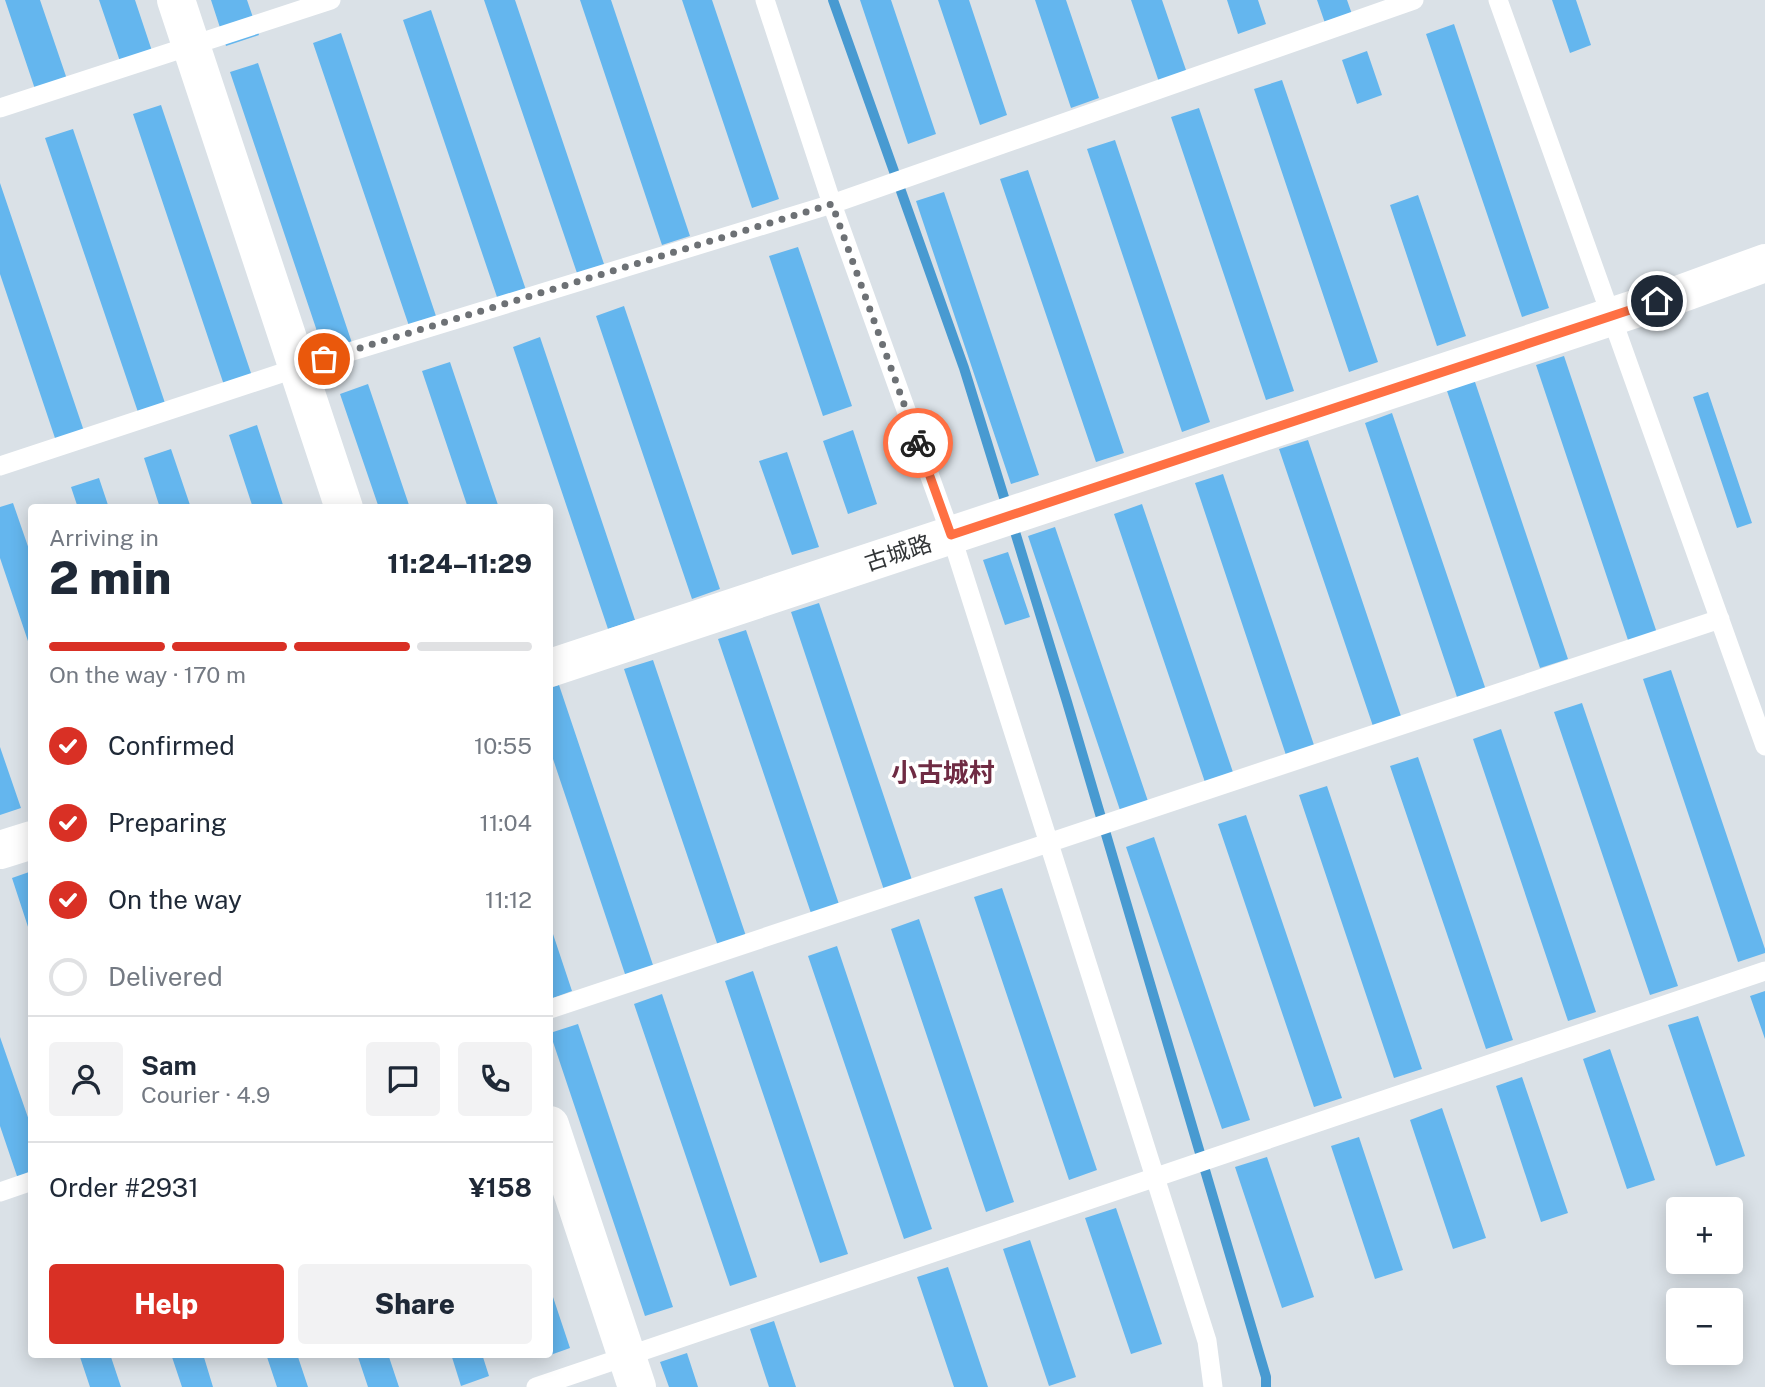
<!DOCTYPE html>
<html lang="en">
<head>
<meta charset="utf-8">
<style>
  :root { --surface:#fff; --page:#f2f2f3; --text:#1f2937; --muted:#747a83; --line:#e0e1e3; --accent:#d93025 }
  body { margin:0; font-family:"Public Sans","Noto Sans SC",sans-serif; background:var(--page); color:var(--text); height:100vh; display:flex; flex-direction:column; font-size:26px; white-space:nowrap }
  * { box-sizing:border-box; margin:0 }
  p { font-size:23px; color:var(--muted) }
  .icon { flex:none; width:38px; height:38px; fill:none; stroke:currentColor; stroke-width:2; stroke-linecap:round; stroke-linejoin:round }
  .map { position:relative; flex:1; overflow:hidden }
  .panel { position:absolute; left:28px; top:504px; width:525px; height:854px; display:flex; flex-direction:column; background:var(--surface); border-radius:7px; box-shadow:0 4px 18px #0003 }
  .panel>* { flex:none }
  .controls { position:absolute; left:1666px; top:1197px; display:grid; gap:14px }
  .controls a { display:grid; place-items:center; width:77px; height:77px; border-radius:7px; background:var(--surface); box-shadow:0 4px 18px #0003; font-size:35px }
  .pin { position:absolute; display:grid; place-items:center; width:60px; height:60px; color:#fff; margin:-30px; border:4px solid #fff; border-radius:50%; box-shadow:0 2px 7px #0007 }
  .courier { position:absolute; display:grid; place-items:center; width:70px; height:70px; margin:-35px; border:5px solid #ff7043; border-radius:50%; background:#fff; color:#222; box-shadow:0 2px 9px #0007 }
  .headline em { font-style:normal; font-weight:800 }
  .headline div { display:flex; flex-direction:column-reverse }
  .headline { display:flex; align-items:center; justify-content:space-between; height:119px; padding:0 21px }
  h1 { font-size:46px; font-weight:800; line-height:52px }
  .bar { display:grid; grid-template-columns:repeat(4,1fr); gap:10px 7px; align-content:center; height:84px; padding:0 21px }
  .bar i { height:9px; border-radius:5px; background:var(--line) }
  .bar .active { background:var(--accent) }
  .bar p { grid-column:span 4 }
  .line { display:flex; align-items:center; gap:18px; padding:0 21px; border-top:2px solid var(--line) }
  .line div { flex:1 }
  .round { display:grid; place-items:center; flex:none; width:74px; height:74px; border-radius:7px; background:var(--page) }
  ol { padding:0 21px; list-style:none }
  li { display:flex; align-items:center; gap:21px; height:77px }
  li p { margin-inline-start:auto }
  li .icon { padding:7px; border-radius:50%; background:var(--accent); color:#fff; stroke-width:4 }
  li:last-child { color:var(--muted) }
  li i { width:38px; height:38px; border:4px solid var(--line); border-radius:50% }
  .action { display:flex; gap:14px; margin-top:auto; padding:14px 21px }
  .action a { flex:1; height:80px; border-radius:7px; background:var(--accent); color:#fff; font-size:28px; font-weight:800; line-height:80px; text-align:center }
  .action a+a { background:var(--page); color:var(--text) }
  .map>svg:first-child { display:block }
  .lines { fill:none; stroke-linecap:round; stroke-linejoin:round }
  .stream { stroke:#489ad1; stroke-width:10 }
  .building { fill:#64b6ee }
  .lane { stroke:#fff; stroke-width:19 }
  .street { stroke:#fff; stroke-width:38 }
  .done { stroke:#6d7175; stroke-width:7; stroke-dasharray:0 12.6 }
  .route { stroke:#ff7043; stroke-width:9 }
  .labels { text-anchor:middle; stroke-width:7; stroke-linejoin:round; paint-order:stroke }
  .street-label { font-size:23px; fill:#323537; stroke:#fff }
  .quarter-label { font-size:26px; font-weight:bold; fill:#6f2b43; stroke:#fff }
</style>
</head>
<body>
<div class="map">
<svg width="1765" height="1387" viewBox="0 0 1765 1387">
  <rect width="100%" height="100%" fill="#dae1e7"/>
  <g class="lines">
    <path class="stream" d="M833,0L964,368L1007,507
      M1012,522L1067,702L1266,1377V1387"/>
  </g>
  <path class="building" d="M5,0H40L71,91L39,101Z
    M99,0H135L157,66L125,76Z
    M211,0H247L259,35L226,46Z
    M484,0H515L605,267L578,276Z
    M580,0H611L690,236L662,245Z
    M682,0H712L779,199L752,208Z
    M860,0H891L936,134L908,144Z
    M938,0H969L1007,115L980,125Z
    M1035,0H1066L1099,98L1071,108Z
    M1131,0H1162L1187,73L1159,82Z
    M1227,0H1258L1266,24L1238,34Z
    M1317,0H1347L1353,17L1326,26Z
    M1552,0H1576L1591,45L1570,53Z
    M431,10L527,293L499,303L403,20Z
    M1454,24L1549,308L1522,317L1426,34Z
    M341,33L436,316L409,326L313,43Z
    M1367,51L1382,95L1357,104L1342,60Z
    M258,63L353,346L325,355L230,72Z
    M1282,80L1378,362L1349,372L1254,89Z
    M161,105L256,388L228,397L133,114Z
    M1199,108L1294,391L1266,400L1171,117Z
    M73,129L168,412L141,421L45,138Z
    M1115,140L1210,422L1182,432L1087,149Z
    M1028,170L1124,453L1096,462L1000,179Z
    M0,183L88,443L60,453L0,274Z
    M944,192L1039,475L1011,484L916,201Z
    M1418,195L1466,336L1437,346L1390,205Z
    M798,247L852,406L823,416L769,256Z
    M624,306L720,589L692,599L596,316Z
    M540,337L635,620L608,629L513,347Z
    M1564,356L1659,639L1631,649L1536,365Z
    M450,362L499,508H468L422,371Z
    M1473,376L1568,659L1540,668L1445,385Z
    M368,384L410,508H379L340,394Z
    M1708,392L1752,523L1737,528L1693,397Z
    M1392,413L1488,696L1460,706L1365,423Z
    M257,425L284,508H253L229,435Z
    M853,430L877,504L848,514L823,441Z
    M1308,440L1403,722L1375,732L1279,449Z
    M171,449L191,508H160L144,458Z
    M787,452L819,547L792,555L759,461Z
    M1223,474L1318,757L1290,767L1195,483Z
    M99,478L109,508H78L71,487Z
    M13,503L32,558L31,650L0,558V507Z
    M1142,504L1238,787L1210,797L1114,514Z
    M1055,527L1151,810L1123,819L1028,536Z
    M1008,552L1030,617L1005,625L983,560Z
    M819,603L914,886L886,896L791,612Z
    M746,630L842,913L814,922L718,639Z
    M653,660L748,942L720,952L624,669Z
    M1671,670L1765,949V953L1738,962L1643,679Z
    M559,685L654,968L626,977L550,750V688Z
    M1582,703L1678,986L1650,995L1554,712Z
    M1501,729L1596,1012L1568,1021L1473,739Z
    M0,747L21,808L0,815Z
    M1418,757L1513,1040L1486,1049L1390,766Z
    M1327,786L1422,1069L1394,1078L1299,795Z
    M1246,815L1342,1098L1314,1107L1218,824Z
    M1154,837L1250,1120L1222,1129L1126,847Z
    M32,871V936H31L12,878Z
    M1002,888L1097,1170L1069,1180L974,897Z
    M919,919L1014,1202L986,1212L891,929Z
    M550,925L572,991L550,999Z
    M837,946L932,1229L904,1239L808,956Z
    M753,971L848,1254L820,1263L725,981Z
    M1765,991V1039L1750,996Z
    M662,994L757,1277L730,1286L634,1004Z
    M1698,1016L1745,1156L1716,1166L1668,1025Z
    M578,1024L673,1307L645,1316L550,1033Z
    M0,1037L32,1129V1177L19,1182L0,1126Z
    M1610,1049L1655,1180L1627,1189L1583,1059Z
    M1522,1077L1568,1213L1541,1222L1496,1086Z
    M1442,1108L1486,1238L1453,1249L1410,1120Z
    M1359,1137L1403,1270L1375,1279L1331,1146Z
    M1267,1157L1314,1297L1282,1308L1235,1167Z
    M1116,1208L1162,1344L1131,1354L1085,1218Z
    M1030,1240L1076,1377L1049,1386L1003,1249Z
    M948,1267L988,1387H954L917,1277Z
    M550,1288L570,1348L542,1358L541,1354H550Z
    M774,1321L796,1387H769L750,1329Z
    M687,1353L698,1387H669L660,1362Z
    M79,1354H110L121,1387H90Z
    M171,1354H203L213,1387H182Z
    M266,1354H297L308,1387H277Z
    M357,1354H388L399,1387H368Z
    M451,1354H482L489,1376L461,1386Z"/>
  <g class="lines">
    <path class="lane" d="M765,0L832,204L951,535L1207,1341L1213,1387
      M1498,0L1765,746
      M0,108L331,0
      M0,466L297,368L832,204L1414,0
      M550,1009L1720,619
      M0,1192L32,1181
      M536,1387L1765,971"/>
    <path class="street" d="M176,0L344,508
      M550,668L1680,294L1765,263
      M0,850L32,840
      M550,1125L637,1387"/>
  </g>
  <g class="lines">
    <path class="done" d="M324,359L832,204L918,443"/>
    <path class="route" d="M918,443L951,535L1657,301"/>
  </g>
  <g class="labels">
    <g class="street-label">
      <text transform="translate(898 553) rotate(-18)" y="8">古城路</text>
    </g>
    <g class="quarter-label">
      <text x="943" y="782">小古城村</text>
    </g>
  </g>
</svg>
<div class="controls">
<a>+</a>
<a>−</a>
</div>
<div class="pin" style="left:324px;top:359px;background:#ea580c"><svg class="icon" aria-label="bag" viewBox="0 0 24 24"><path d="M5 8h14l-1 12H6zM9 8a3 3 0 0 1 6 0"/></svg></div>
<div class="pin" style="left:1657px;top:301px;background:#1f2937"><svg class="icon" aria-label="home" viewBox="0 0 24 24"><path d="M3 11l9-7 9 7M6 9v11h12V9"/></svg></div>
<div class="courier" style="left:918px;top:443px"><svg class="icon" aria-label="bike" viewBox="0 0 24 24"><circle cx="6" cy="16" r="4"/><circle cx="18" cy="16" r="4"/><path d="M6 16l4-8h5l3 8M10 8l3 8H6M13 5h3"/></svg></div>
<section class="panel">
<div class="headline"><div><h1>2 min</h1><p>Arriving in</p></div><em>11:24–11:29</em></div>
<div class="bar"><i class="active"></i><i class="active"></i><i class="active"></i><i></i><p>On the way · 170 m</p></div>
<ol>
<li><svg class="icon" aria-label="check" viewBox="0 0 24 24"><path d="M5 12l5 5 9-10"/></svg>Confirmed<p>10:55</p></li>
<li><svg class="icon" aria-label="check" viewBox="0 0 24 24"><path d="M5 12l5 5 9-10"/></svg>Preparing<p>11:04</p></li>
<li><svg class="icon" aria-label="check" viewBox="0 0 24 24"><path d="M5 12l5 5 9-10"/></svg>On the way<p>11:12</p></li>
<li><i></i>Delivered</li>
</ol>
<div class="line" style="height:126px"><a class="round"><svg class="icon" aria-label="person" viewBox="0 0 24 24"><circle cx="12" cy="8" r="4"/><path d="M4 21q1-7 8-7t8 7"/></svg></a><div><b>Sam</b><p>Courier · 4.9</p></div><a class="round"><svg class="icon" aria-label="chat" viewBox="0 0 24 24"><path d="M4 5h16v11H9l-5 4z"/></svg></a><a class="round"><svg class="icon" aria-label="phone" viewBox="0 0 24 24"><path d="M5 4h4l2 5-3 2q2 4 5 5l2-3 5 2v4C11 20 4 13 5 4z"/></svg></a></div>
<div class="line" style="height:91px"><div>Order #2931</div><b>¥158</b></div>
<div class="action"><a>Help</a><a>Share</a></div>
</section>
</div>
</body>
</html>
